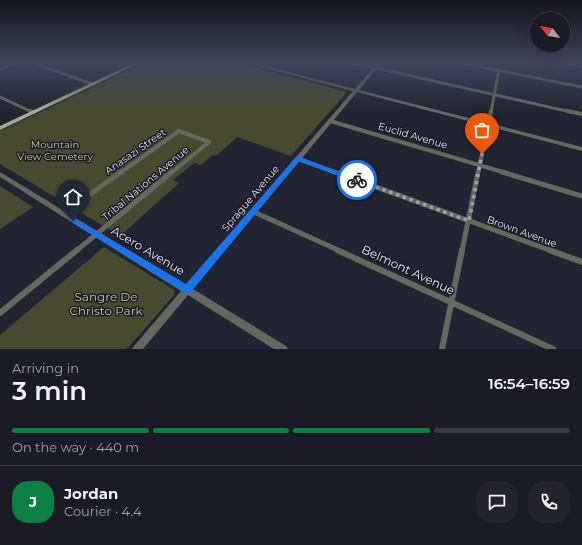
<!DOCTYPE html>
<html lang="en">
<head>
<meta charset="utf-8">
<style>
  :root { --surface:#1a1b26; --page:#23242e; --text:#f1f3f6; --muted:#9fa1a7; --line:#383943; --accent:#0b8043 }
  body { margin:0; font-family:Montserrat,sans-serif; background:var(--page); color:var(--text); height:100vh; display:flex; flex-direction:column; font-size:15px; white-space:nowrap }
  * { box-sizing:border-box; margin:0 }
  p { font-size:13px; color:var(--muted) }
  .icon { flex:none; width:22px; height:22px; fill:none; stroke:currentColor; stroke-width:2; stroke-linecap:round; stroke-linejoin:round }
  .map { position:relative; height:349px; overflow:hidden }
  .details { display:flex; flex-direction:column; background:var(--surface); flex:1 }
  .details>* { flex:none }
  .needle { width:26px; rotate:300deg }
  .fabs { position:absolute; left:530px; top:12px; display:grid; gap:8px }
  .fabs a { display:grid; place-items:center; width:40px; height:40px; border-radius:50%; background:var(--surface); box-shadow:0 4px 16px #0002,0 0 0 1px var(--line); font-size:20px }
  .pin { position:absolute; display:grid; place-items:center; width:34px; height:34px; color:#fff; margin:-41px -17px; border-radius:50% 50% 50% 0; rotate:-45deg; box-shadow:0 0 4px #0007 }
  .pin .icon { rotate:45deg }
  .courier { position:absolute; display:grid; place-items:center; width:40px; height:40px; margin:-20px; border:3px solid #1a73e8; border-radius:50%; background:#fff; color:#222; box-shadow:0 1px 5px #0007 }
  .head em { font-style:normal; font-weight:600 }
  .head div { display:flex; flex-direction:column-reverse }
  .head { display:flex; align-items:center; justify-content:space-between; height:68px; padding:0 12px }
  h1 { font-size:26px; font-weight:600; line-height:30px }
  .bar { display:grid; grid-template-columns:repeat(4,1fr); gap:6px 4px; align-content:center; height:48px; padding:0 12px }
  .bar i { height:5px; border-radius:3px; background:var(--line) }
  .bar .current { background:var(--accent) }
  .bar p { grid-column:span 4 }
  .line { display:flex; align-items:center; gap:10px; padding:0 12px; border-top:1px solid var(--line) }
  .line div { flex:1 }
  .round { display:grid; place-items:center; flex:none; width:42px; height:42px; border-radius:16px; background:var(--page) }
  .map>svg:first-child { display:block }
  .green { fill:#484a2f }
  .lines { fill:none; stroke-linecap:round; stroke-linejoin:round }
  .minor-far3 { stroke:#62695e; stroke-width:3 }
  .minor-far2 { stroke:#62695e; stroke-width:4 }
  .minor-far1 { stroke:#62695e; stroke-width:5 }
  .minor { stroke:#62695e; stroke-width:6 }
  .tertiary { fill:#62695e; fill-rule:evenodd }
  .primary { fill:#9ead96; fill-rule:evenodd }
  .route { fill:#1a73e8 }
  .done { stroke:#9fa0ac; stroke-width:4; stroke-dasharray:0 7.2 }
  .labels { text-anchor:middle; stroke-width:3; stroke-linejoin:round; paint-order:stroke }
  .street-label { font-size:10px; fill:#e2e3ed; stroke:#1a1a29 }
  .park-label { font-size:10px; fill:#c7ca93; stroke:#1a1a29 }
  .near-street-label { font-size:12px; fill:#e2e3ed; stroke:#1a1a29 }
  .near-park-label { font-size:12px; fill:#c7ca93; stroke:#1a1a29 }
</style>
</head>
<body>
<div class="map">
<svg width="582" height="349" viewBox="0 0 582 349">
  <rect width="100%" height="100%" fill="#232433"/>
  <path class="green" d="M145,62H234L347,92L291,156L237,137L216,156L213,155L201,165L194,163L173,180L179,183L120,236L0,164V131Z
    M0,186L33,207L0,229Z
    M104,247L174,290V295L127,349H0V335Z"/>
  <g class="lines">
    <path class="minor-far3" d="M31,62L92,84
      M350,62L571,112
      M457,62L582,87
      M563,62L582,66
      M0,97L32,112
      M491,112L499,70"/>
    <path class="minor-far2" d="M30,111L33,112
      M567,111L582,114
      M330,121L506,173
      M298,159L337,173
      M120,173L179,131L209,142L171,173
      M478,173L491,111"/>
    <path class="minor-far1" d="M335,172L552,251
      M502,172L582,196
      M254,212L340,251
      M63,214L121,172
      M76,251L172,172
      M462,251L478,172"/>
    <path class="minor" d="M337,250L553,349
      M549,250L582,262
      M0,313L77,250
      M442,349L462,250"/>
    <path class="tertiary" d="M16,62H22L0,70V68Z
      M242,62H249L355,89L378,62H382L359,90L582,147V151L357,92L193,289L286,346L288,349H274L188,295L143,349H132L134,346L181,291L0,177V172L186,285L353,91Z"/>
    <path class="primary" d="M136,62H142L0,130V126Z"/>
  </g>
  <linearGradient id="sky" x2="0" y2="1"><stop stop-color="#13141c"/><stop offset="0.56" stop-color="#3f455b"/><stop offset="1" stop-color="#3f455b" stop-opacity="0"/></linearGradient>
  <rect width="582" height="111" fill="url(#sky)"/>
  <path class="route" d="M296,157H300L361,180L355,182L299,161L190,293L187,294L70,221L71,219H76L186,284Z"/>
  <g class="lines">
    <path class="done" d="M357,180L469,221L482,154"/>
  </g>
  <g class="labels">
    <g class="street-label">
      <text transform="translate(413 135) rotate(16)" y="4">Euclid Avenue</text>
      <text transform="translate(135 151) rotate(-35)" y="4">Anasazi Street</text>
      <text transform="translate(145 183) rotate(-40)" y="4">Tribal Nations Avenue</text>
      <text transform="translate(250 198) rotate(-50)" y="4">Sprague Avenue</text>
      <text transform="translate(522 231) rotate(20)" y="4">Brown Avenue</text>
    </g>
    <g class="park-label">
      <text x="55" y="148">Mountain<tspan x="55" dy="12">View Cemetery</tspan></text>
    </g>
    <g class="near-street-label">
      <text transform="translate(148 251) rotate(31)" y="4">Acero Avenue</text>
      <text transform="translate(408 270) rotate(25)" y="4">Belmont Avenue</text>
    </g>
    <g class="near-park-label">
      <text x="106" y="301">Sangre De<tspan x="106" dy="14">Christo Park</tspan></text>
    </g>
  </g>
</svg>
<div class="fabs">
<a><svg class="needle" viewBox="-14 -14 28 28"><path d="M0-13l5 13h-10z" fill="#e53935"/><path d="M0 13l5-13h-10z" fill="#9fa1a7"/></svg></a>
</div>
<div class="pin" style="left:482px;top:154px;background:#ea580c"><svg class="icon" aria-label="bag" viewBox="0 0 24 24"><path d="M5 8h14l-1 12H6zM9 8a3 3 0 0 1 6 0"/></svg></div>
<div class="pin" style="left:73px;top:221px;background:#1f2937"><svg class="icon" aria-label="home" viewBox="0 0 24 24"><path d="M3 11l9-7 9 7M6 9v11h12V9"/></svg></div>
<div class="courier" style="left:357px;top:180px"><svg class="icon" aria-label="bike" viewBox="0 0 24 24"><circle cx="6" cy="16" r="4"/><circle cx="18" cy="16" r="4"/><path d="M6 16l4-8h5l3 8M10 8l3 8H6M13 5h3"/></svg></div>
</div>
<section class="details">
<div class="head"><div><h1>3 min</h1><p>Arriving in</p></div><em>16:54–16:59</em></div>
<div class="bar"><i class="current"></i><i class="current"></i><i class="current"></i><i></i><p>On the way · 440 m</p></div>
<div class="line" style="height:72px"><b class="round" style="background:var(--accent);color:#fff">J</b><div><b>Jordan</b><p>Courier · 4.4</p></div><a class="round"><svg class="icon" aria-label="chat" viewBox="0 0 24 24"><path d="M4 5h16v11H9l-5 4z"/></svg></a><a class="round"><svg class="icon" aria-label="phone" viewBox="0 0 24 24"><path d="M5 4h4l2 5-3 2q2 4 5 5l2-3 5 2v4C11 20 4 13 5 4z"/></svg></a></div>
</section>
</body>
</html>
